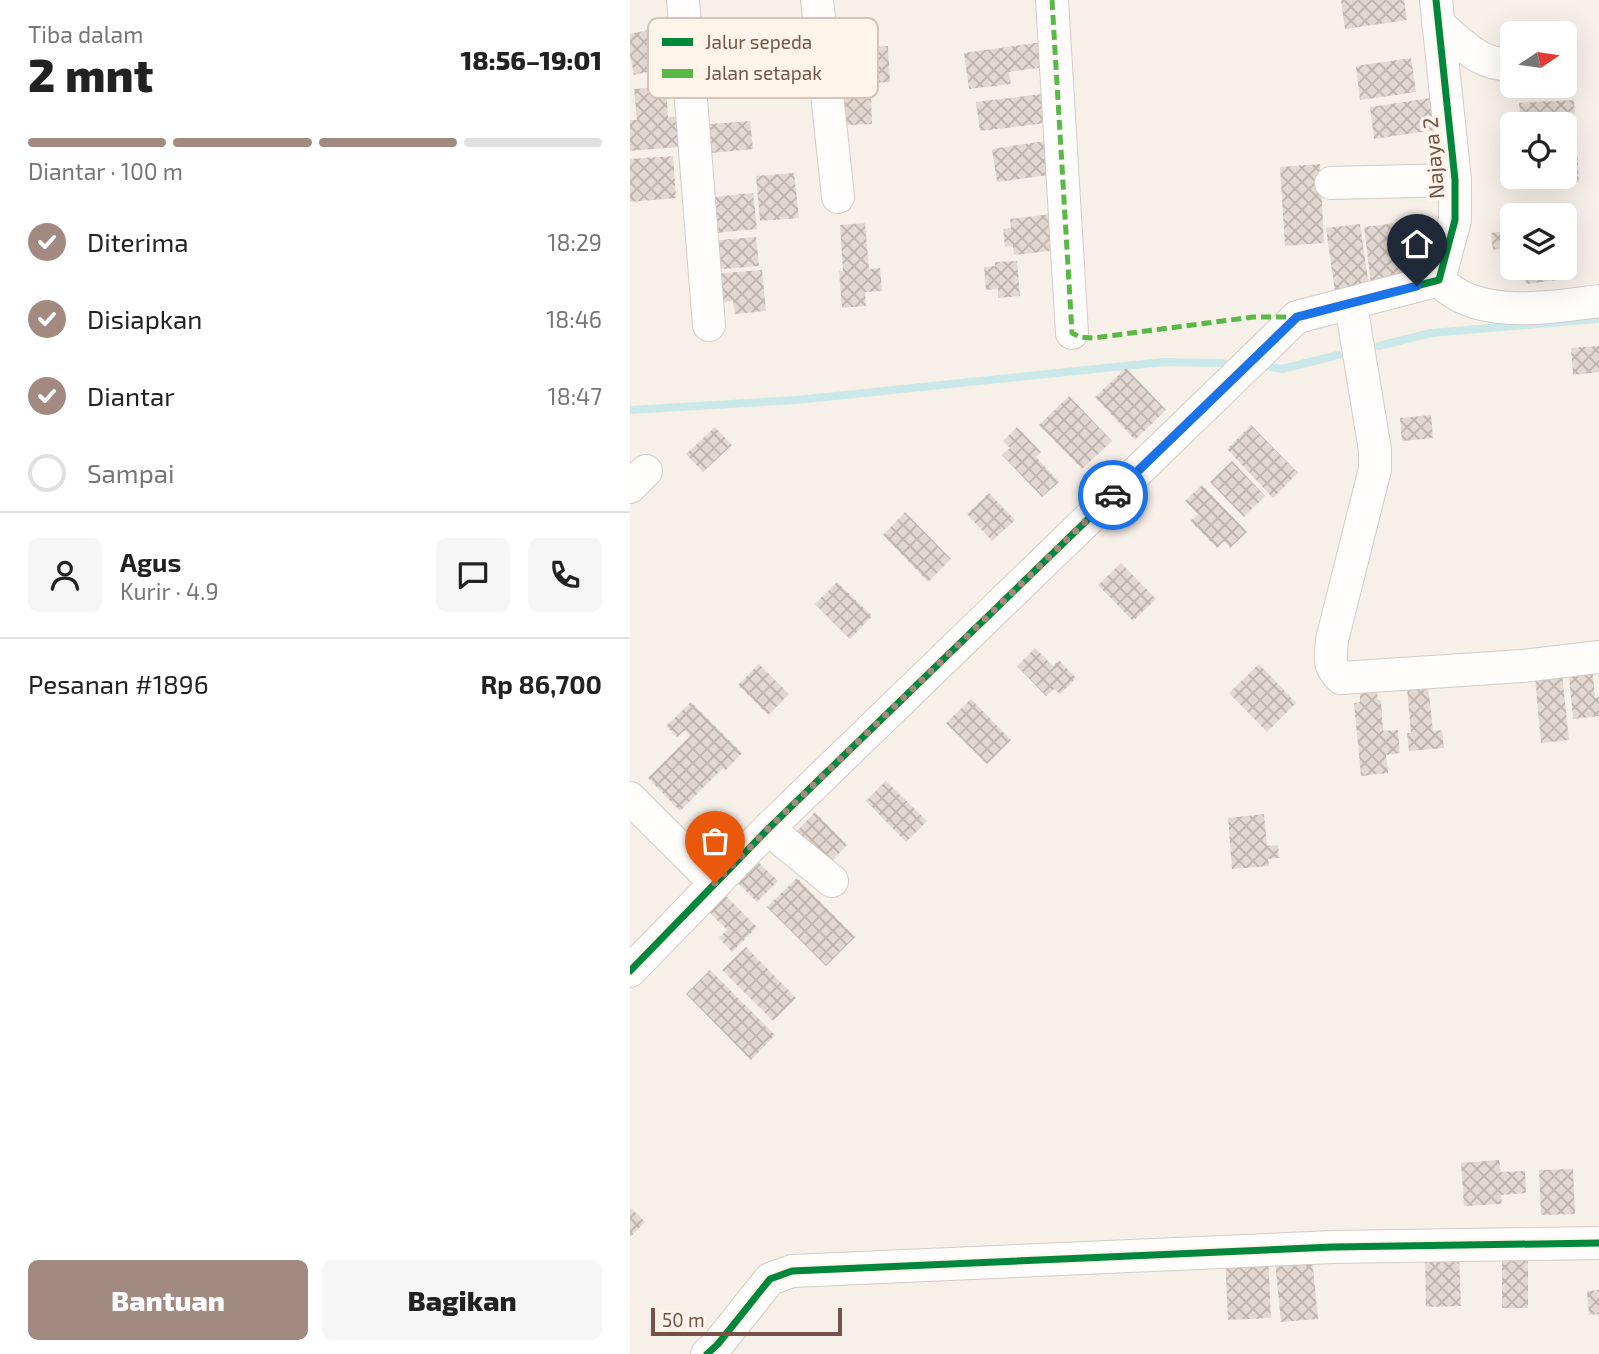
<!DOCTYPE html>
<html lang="id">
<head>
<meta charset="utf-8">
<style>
  :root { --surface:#fff; --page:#f6f6f6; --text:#222; --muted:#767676; --line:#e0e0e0; --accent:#a28a80 }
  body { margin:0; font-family:"Exo 2",sans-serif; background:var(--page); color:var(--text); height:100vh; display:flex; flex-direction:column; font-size:26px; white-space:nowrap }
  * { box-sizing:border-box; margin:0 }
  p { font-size:23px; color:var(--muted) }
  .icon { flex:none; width:38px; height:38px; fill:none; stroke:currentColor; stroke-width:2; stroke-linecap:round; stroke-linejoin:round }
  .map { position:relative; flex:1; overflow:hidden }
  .details { display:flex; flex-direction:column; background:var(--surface); width:630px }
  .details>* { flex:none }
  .needle { width:46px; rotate:77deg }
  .fabs { position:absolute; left:870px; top:21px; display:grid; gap:14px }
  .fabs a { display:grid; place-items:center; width:77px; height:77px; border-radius:10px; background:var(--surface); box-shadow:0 7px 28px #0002; font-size:35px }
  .scale { position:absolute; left:21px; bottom:18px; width:191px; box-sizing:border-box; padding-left:7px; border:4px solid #755348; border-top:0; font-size:19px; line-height:24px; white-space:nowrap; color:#755348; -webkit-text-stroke:5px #fff4e9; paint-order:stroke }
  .pin { position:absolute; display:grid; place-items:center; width:60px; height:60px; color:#fff; margin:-72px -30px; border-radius:50% 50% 50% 0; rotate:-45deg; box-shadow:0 0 7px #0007 }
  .pin .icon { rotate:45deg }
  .courier { position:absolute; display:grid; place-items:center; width:70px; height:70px; margin:-35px; border:5px solid #1a73e8; border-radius:50%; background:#fff; color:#222; box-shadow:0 2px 9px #0007 }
  .head em { font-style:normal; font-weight:800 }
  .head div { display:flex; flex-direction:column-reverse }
  .head { display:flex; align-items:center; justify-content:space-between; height:119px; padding:0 28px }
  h1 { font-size:46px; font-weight:800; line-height:52px }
  .bar { display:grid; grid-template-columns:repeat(4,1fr); gap:10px 7px; align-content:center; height:84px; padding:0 28px }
  .bar i { height:9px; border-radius:5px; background:var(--line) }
  .bar .selected { background:var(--accent) }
  .bar p { grid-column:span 4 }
  .line { display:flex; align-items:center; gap:18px; padding:0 28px; border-top:2px solid var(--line) }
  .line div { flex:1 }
  .round { display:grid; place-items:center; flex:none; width:74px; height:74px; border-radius:10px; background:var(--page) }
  ol { padding:0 28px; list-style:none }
  li { display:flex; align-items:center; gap:21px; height:77px }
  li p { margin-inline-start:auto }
  li .icon { padding:7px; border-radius:50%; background:var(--accent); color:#fff; stroke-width:4 }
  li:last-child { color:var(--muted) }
  li i { width:38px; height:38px; border:4px solid var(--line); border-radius:50% }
  .button { display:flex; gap:14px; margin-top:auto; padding:14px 28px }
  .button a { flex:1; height:80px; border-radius:10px; background:var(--accent); color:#fff; font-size:28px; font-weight:800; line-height:80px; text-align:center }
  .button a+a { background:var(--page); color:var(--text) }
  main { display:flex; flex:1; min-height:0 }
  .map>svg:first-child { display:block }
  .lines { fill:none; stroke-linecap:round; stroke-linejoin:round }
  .stream { stroke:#cae8e8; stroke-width:8 }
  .building { fill:url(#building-cross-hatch) }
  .minor-casing { stroke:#d5cbc6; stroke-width:34 }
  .minor { stroke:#fefdfc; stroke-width:32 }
  .quiet { stroke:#58b947; stroke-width:5; stroke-dasharray:10 5; stroke-linecap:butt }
  .cycleway-casing { stroke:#fff4e9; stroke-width:11 }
  .cycleway { stroke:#00873e; stroke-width:7 }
  .done { stroke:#a28a80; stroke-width:7; stroke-dasharray:0 12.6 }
  .route { stroke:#1a73e8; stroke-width:9 }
  .labels { text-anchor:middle; stroke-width:7; stroke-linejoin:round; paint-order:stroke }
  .street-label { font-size:21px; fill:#755348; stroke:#fff4e9 }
  .key { fill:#fff4e9; stroke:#d6c4b9; stroke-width:2 }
  .key-label { font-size:19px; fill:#755348 }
</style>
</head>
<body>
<main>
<section class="details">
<div class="head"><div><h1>2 mnt</h1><p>Tiba dalam</p></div><em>18:56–19:01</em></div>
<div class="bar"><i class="selected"></i><i class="selected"></i><i class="selected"></i><i></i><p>Diantar · 100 m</p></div>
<ol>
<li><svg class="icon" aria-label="check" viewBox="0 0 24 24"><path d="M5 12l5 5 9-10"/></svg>Diterima<p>18:29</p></li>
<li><svg class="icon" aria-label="check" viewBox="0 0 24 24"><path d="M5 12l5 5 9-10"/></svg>Disiapkan<p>18:46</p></li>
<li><svg class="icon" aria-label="check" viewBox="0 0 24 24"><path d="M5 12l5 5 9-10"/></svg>Diantar<p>18:47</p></li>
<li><i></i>Sampai</li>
</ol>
<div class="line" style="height:126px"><a class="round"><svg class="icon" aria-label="person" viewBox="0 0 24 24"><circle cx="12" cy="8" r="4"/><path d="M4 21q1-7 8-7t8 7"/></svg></a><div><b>Agus</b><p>Kurir · 4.9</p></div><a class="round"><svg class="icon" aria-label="chat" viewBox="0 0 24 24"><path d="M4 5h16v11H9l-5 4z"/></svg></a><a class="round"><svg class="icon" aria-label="phone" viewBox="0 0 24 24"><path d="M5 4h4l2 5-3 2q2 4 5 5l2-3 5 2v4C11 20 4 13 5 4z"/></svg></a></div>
<div class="line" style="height:91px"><div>Pesanan #1896</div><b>Rp 86,700</b></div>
<div class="button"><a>Bantuan</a><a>Bagikan</a></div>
</section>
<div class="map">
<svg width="969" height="1354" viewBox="0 0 969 1354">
  <defs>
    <pattern id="building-cross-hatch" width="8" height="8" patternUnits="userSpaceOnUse" patternTransform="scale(1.75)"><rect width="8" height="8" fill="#e3d8d1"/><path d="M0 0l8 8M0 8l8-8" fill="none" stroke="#bdb2ac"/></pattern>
  </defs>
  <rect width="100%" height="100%" fill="#f7f0e9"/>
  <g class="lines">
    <path class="stream" d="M749,346L801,333L969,319
      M631,365L652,369L708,355
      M0,410L167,400L533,362L593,363"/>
  </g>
  <path class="building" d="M711,0H774L777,20L715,29Z
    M41,25L49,65L4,75L0,55V34Z
    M412,42L415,67L379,72L381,84L339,89L334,53Z
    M258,46L260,82L201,85L200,49Z
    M781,58L786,92L730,100L726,66Z
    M36,86L38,117H46L49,147L0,151V120H7L4,89Z
    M413,94L416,123L350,131L346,102Z
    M241,95L242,124L215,125L214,96Z
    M801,98L805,130L744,139L740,107Z
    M944,100L949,182L894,186V177H934V124H891L889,103Z
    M120,121L123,149L71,154L68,125Z
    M421,140L426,174L367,182L362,149Z
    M43,156L46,198L0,202V159Z
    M690,164L694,243L655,246L650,167Z
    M164,173L169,218L130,221L126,176Z
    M123,193L127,229L76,234L73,198Z
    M423,214L428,250L384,255L383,246L375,247L373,229L381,228L380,219Z
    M774,222L781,278L741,284L734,227Z
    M235,223L239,269L250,268L252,291L235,292L236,306L212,308L209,271H213L210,225Z
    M730,224L739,287L705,292L696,228Z
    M882,230V247L863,250L861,233Z
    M126,237L129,266L81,270L79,241Z
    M387,261L390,296L368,298V289L356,290L354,267L365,266V262Z
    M894,268H926L928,280L896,284Z
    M132,270L136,311L105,314L103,301L83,303L80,274Z
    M969,346V372L943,375L941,348Z
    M496,368L536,410L505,440L465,397Z
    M439,396L482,441L452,469L409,425Z
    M801,415L803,438L772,441L770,418Z
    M621,425L668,473L643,498L597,449Z
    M85,427L102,445L73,472L56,454Z
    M387,427L411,452L406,457L429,482L412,497L372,455L380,448L373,441Z
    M602,461L635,496L614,517L580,482Z
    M572,485L617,532L600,548L594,541L587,548L560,521L568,514L555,501Z
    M359,493L385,520L362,541L337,514Z
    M275,512L321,559L298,582L253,535Z
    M491,563L526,599L503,621L468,585Z
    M207,582L242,616L220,639L185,604Z
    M405,648L423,666L429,660L446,678L430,694L424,689L416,696L387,666Z
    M129,664L159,694L138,715L108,685Z
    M629,664L666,703L637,732L599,693Z
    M931,664L939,740L911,743L904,666Z
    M962,664L965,698L969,697V716L943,719L938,666Z
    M798,686L803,731L812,730L814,748L779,751L777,733H781L777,688Z
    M747,691L748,700H751L753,731L768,730L770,753L756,755L758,773L731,776L724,703L730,702V692Z
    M341,699L381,740L357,764L316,723Z
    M61,702L112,753L95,771L93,768L50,811L18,778L60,736L55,730L47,737L36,726Z
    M256,781L297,821L276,842L236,801Z
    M185,812L217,845L193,870L161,837Z
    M634,814L637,846L648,845L649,858L638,859L639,866L602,869L598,818Z
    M125,859L148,881L127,902L105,880Z
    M167,878L225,937L196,966L137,907Z
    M95,895L127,927L102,952L89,938L97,930L78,911Z
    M116,947L166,998L143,1021L92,970Z
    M80,970L145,1035L121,1060L56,994Z
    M869,1160L871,1172L895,1171L896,1193L871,1195L872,1204L834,1206L831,1163Z
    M943,1169L945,1214L911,1215L909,1170Z
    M0,1207L15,1222L0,1237Z
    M829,1254L831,1306L796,1307L795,1255Z
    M638,1255L641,1318L598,1320L595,1257Z
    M682,1257L688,1319L651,1322L645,1261Z
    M872,1258H898V1308H872Z
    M969,1290V1314L959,1315L957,1291Z"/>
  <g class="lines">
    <g class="minor-casing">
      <path id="minor" d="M53,0L79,325
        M187,0L208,197
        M422,0L442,333
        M808,24C832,43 850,67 882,64
        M701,183L825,180
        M809,280C846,321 921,307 969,301
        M721,305L745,450V469L702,640C701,658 697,665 711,678L892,666L969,657
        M0,487L16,471
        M0,798L85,883
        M138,829L202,881
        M0,971L138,829L667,317L809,280L825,220V180L806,0
        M77,1354L88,1344L140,1279L162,1271L703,1247L969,1243"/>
    </g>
    <use href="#minor" class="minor"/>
    <path class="quiet" d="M422,0L442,333L450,337L463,338L623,317H667"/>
    <g class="cycleway-casing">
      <path id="cycleway" d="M0,971L138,829L667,317L809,280L825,220V180L806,0
        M77,1354L88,1344L140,1279L162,1271L703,1247L969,1243"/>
    </g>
    <use href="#cycleway" class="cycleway"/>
  </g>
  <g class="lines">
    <path class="done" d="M85,883L138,829L483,495"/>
    <path class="route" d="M483,495L667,317L787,286"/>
  </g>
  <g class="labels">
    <g class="street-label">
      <text transform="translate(804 158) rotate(-95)" y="7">Najaya 2</text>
    </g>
  </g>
  <rect x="18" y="18" width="230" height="80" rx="10" class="key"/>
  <rect x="32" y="38" width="31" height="8" fill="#00873e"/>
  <rect x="32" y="69" width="31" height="9" fill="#58b947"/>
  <g class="key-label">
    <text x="75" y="49">Jalur sepeda</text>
    <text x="75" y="80">Jalan setapak</text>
  </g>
</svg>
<div class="fabs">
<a><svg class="needle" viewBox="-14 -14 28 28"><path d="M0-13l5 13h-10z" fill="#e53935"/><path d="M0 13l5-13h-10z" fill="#767676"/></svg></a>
<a><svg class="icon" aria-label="locate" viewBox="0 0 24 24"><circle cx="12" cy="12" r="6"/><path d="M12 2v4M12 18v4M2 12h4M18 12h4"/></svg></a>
<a><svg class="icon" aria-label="layers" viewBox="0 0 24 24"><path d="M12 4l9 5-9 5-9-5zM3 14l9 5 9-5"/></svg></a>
</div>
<div class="scale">50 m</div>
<div class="pin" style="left:85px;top:883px;background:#ea580c"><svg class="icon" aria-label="bag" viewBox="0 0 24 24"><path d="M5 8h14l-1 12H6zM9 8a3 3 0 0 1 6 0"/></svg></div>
<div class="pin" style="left:787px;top:286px;background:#1f2937"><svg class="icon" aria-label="home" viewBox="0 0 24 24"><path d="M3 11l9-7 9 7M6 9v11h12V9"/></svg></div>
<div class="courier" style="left:483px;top:495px"><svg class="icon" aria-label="car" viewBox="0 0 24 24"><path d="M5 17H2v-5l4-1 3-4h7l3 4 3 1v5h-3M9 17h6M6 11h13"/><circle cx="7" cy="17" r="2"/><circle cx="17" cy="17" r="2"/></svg></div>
</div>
</main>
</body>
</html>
